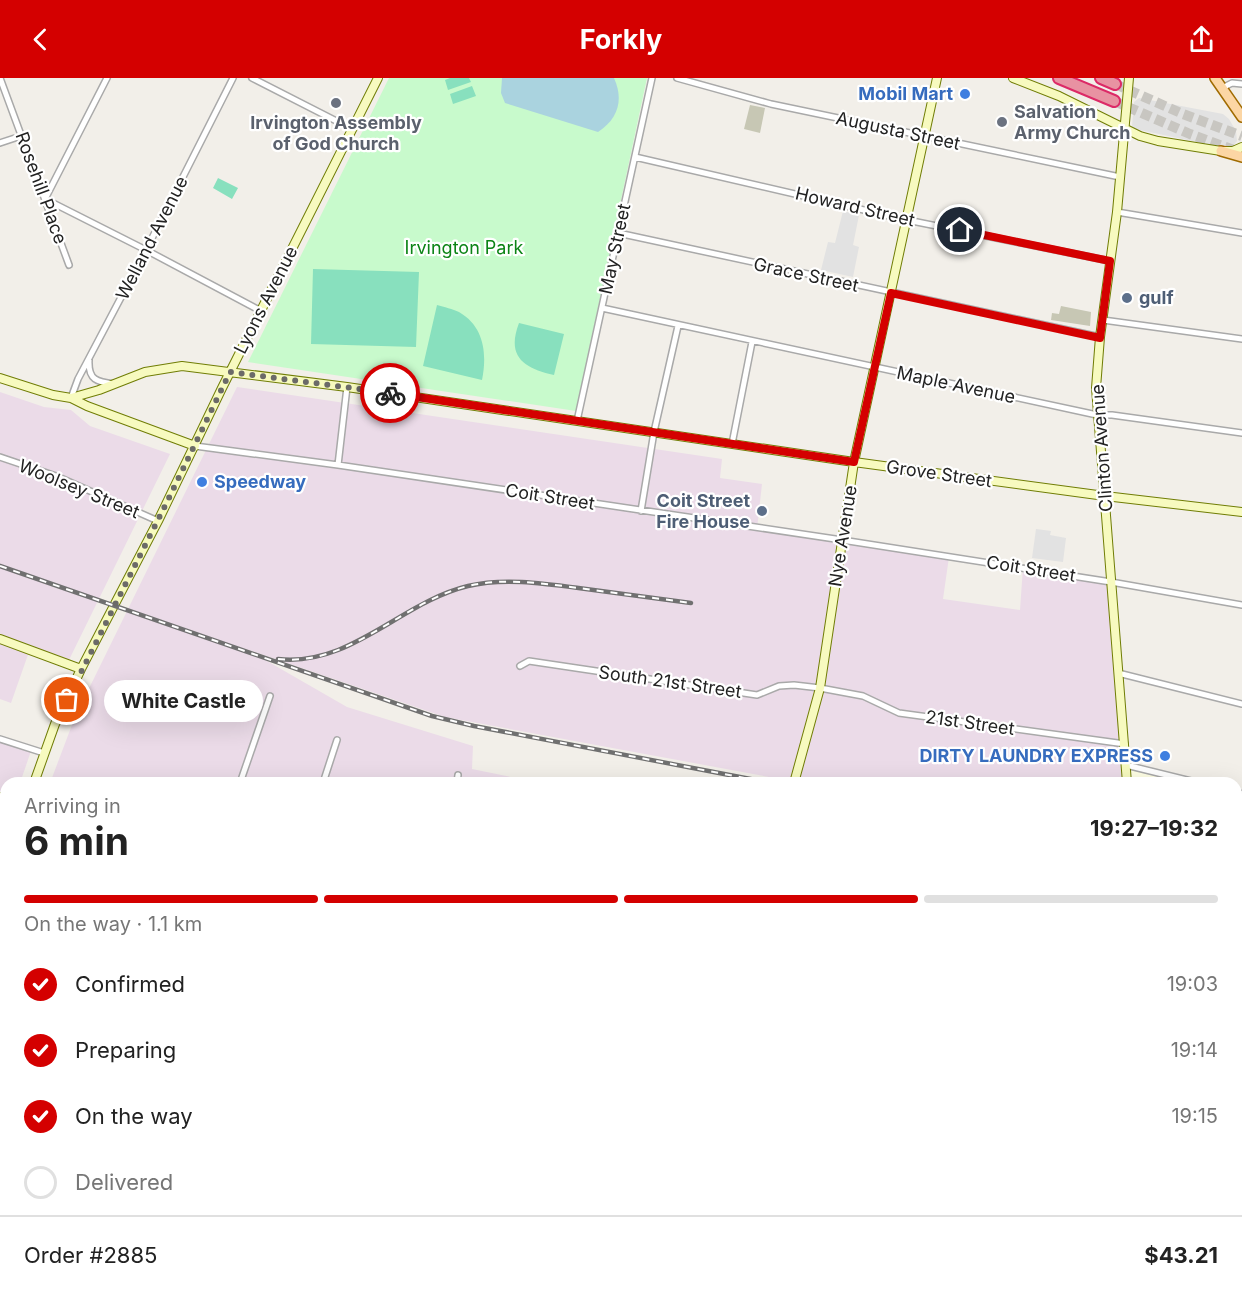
<!DOCTYPE html>
<html lang="en">
<head>
<meta charset="utf-8">
<style>
  :root { --surface:#fff; --page:#f6f6f6; --text:#222; --muted:#767676; --line:#e0e0e0; --accent:#d40000 }
  body { margin:0; font-family:Inter,sans-serif; background:var(--page); color:var(--text); height:100vh; display:flex; flex-direction:column; font-size:22px; white-space:nowrap }
  * { box-sizing:border-box; margin:0 }
  p { font-size:20px; color:var(--muted) }
  .icon { flex:none; width:33px; height:33px; fill:none; stroke:currentColor; stroke-width:2; stroke-linecap:round; stroke-linejoin:round }
  .map { position:relative; flex:1; overflow:hidden }
  .panel { position:absolute; left:0px; top:699px; width:1242px; height:528px; display:flex; flex-direction:column; background:var(--surface); border-radius:18px 18px 0 0; box-shadow:0 6px 24px #0002 }
  .panel>* { flex:none }
  .pin { position:absolute; display:grid; place-items:center; width:51px; height:51px; color:#fff; margin:-26px; border:3px solid #fff; border-radius:50%; box-shadow:0 2px 6px #0007 }
  .courier { position:absolute; display:grid; place-items:center; width:60px; height:60px; margin:-30px; border:4px solid #d40000; border-radius:50%; background:#fff; color:#222; box-shadow:0 2px 8px #0007 }
  .bubble { position:absolute; height:42px; border-radius:21px; background:var(--surface); box-shadow:0 6px 24px #0002; font-size:20px; font-weight:700; line-height:42px; text-align:center }
  .overview em { font-style:normal; font-weight:700 }
  .overview div { display:flex; flex-direction:column-reverse }
  .overview { display:flex; align-items:center; justify-content:space-between; height:102px; padding:0 24px }
  h1 { font-size:39px; font-weight:700; line-height:45px }
  .bar { display:grid; grid-template-columns:repeat(4,1fr); gap:9px 6px; align-content:center; height:72px; padding:0 24px }
  .bar i { height:8px; border-radius:4px; background:var(--line) }
  .bar .on { background:var(--accent) }
  .bar p { grid-column:span 4 }
  .line { display:flex; align-items:center; gap:15px; padding:0 24px; border-top:2px solid var(--line) }
  .line div { flex:1 }
  ol { padding:0 24px; list-style:none }
  li { display:flex; align-items:center; gap:18px; height:66px }
  li p { margin-inline-start:auto }
  li .icon { padding:6px; border-radius:50%; background:var(--accent); color:#fff; stroke-width:4 }
  li:last-child { color:var(--muted) }
  li i { width:33px; height:33px; border:3px solid var(--line); border-radius:50% }
  header { display:flex; justify-content:space-between; align-items:center; height:78px; padding:0 24px; background:var(--accent); color:#fff; font-size:27px; font-weight:700 }
  .map>svg:first-child { display:block }
  .industrial { fill:#ebdbe8 }
  .education { fill:#ffffe5 }
  .construction { fill:#c7c7b4 }
  .park { fill:#c8facc }
  .pitch { fill:#88e0be }
  .parking { fill:#e2e2e2 }
  .water { fill:#aad3df }
  .lines { fill:none; stroke-linecap:round; stroke-linejoin:round }
  .highway-tunnel { stroke:#c8c6c1; stroke-width:10; stroke-dasharray:10 5; stroke-linecap:butt }
  .street-casing { stroke:#a9a9a9; stroke-width:8 }
  .secondary-casing { stroke:#707d05; stroke-width:10 }
  .primary-casing { stroke:#a06b00; stroke-width:12 }
  .highway-casing { stroke:#dc2a67; stroke-width:14 }
  .street { stroke:#fff; stroke-width:5 }
  .secondary { stroke:#f7fabf; stroke-width:8 }
  .primary { stroke:#fcd6a4; stroke-width:9 }
  .highway { stroke:#e892a2; stroke-width:10 }
  .rail-casing { stroke:#707070; stroke-width:4.5 }
  .rail { stroke:#fff; stroke-width:2; stroke-dasharray:7; stroke-linecap:butt }
  .done { stroke:#6b6a68; stroke-width:6; stroke-dasharray:0 10.8 }
  .route { stroke:#d40000; stroke-width:8 }
  .shop-dot { fill:#3f7fe0; stroke:#fff; stroke-width:2 }
  .worship-dot { fill:#6b7280; stroke:#fff; stroke-width:2 }
  .service-dot { fill:#5c6f8a; stroke:#fff; stroke-width:2 }
  .labels { text-anchor:middle; stroke-width:4.5; stroke-linejoin:round; paint-order:stroke }
  .shop-label { font-size:18px; font-weight:bold; fill:#366cbe; stroke:#fff; text-anchor:end }
  .worship-label { font-size:18px; font-weight:bold; fill:#5b616d; stroke:#fff; text-anchor:start }
  .street-label { font-size:18px; fill:#222; stroke:#fff }
  .park-label { font-size:18px; fill:#0c8416; stroke:#fff }
  .service-label { font-size:18px; font-weight:bold; fill:#4e5e75; stroke:#fff; text-anchor:start }
</style>
</head>
<body>
<header><svg class="icon" aria-label="back" viewBox="0 0 24 24"><path d="M15 5l-7 7 7 7"/></svg>Forkly<svg class="icon" aria-label="share" viewBox="0 0 24 24"><path d="M12 15V3M7 8l5-5 5 5M5 13v7h14v-7"/></svg></header>
<div class="map">
<svg width="1242" height="1227" viewBox="0 0 1242 1227">
  <rect width="100%" height="100%" fill="#f2efe9"/>
  <path class="industrial" d="M237,309L722,381L720,400L762,406L757,451L949,479L943,521L1020,532L1023,489L1113,505L1129,705H1004L981,701L957,705H804L791,703L445,639L246,571L347,629L473,668L472,691L540,705H50L75,639Z
    M0,314L44,329L71,332L90,348L170,376L67,586L30,571L11,625L0,621Z
    M0,663L31,673L20,705H6V725L0,721Z"/>
  <path class="education" d="M1131,692L1184,705H1132Z
    M1236,718L1242,719V802L1236,801Z"/>
  <path class="construction" d="M750,27L765,30L760,55L744,51Z
    M1061,228L1091,234L1090,248L1051,242L1052,235L1059,236Z"/>
  <path class="park" d="M389,0H647L576,333L248,284Z"/>
  <path class="pitch" d="M450,0H469L471,4L448,12L445,2Z
    M472,8L476,18L453,26L450,16Z
    M218,100L238,110L232,121L213,110Z
    M313,191L419,194L416,269L311,266Z
    M437,227C444,229 453,231 459,234C485,249 487,277 482,302L423,288Z
    M519,245L564,256L554,297C524,290 506,279 519,245Z"/>
  <path class="parking" d="M1139,20L1223,36L1229,41L1236,53L1237,63L1231,70H1225L1135,51L1132,48L1134,24Z
    M843,133L859,137L853,167L859,169L853,199L821,192L828,164L835,165Z
    M1036,451L1051,453L1050,457L1066,460L1063,484L1032,480Z"/>
  <path class="water" d="M502,0H614C624,22 618,41 598,54L505,25L501,15Z"/>
  <g class="lines">
    <path class="highway-tunnel" d="M1115,6L1183,36L1242,58
      M1114,23L1190,56L1239,74"/>
    <g class="street-casing">
      <path id="street" d="M0,0L69,187
        M107,0L45,121L146,172L261,233
        M252,0L352,51
        M677,0L771,26L1120,99
        M1222,10L1232,5L1242,6
        M0,65L21,58
        M635,79L907,142L1110,183
        M1117,134L1242,155
        M618,155L1100,259
        M602,230L1097,337H1112L1242,355
        M1103,242L1242,261
        M89,282C88,302 97,304 114,306
        M71,320L78,301L146,172L233,0
        M577,343L652,0
        M732,366L752,264
        M195,368L338,387L842,462L1111,504L1242,527
        M0,379L56,398L158,443
        M338,387L347,309
        M641,433L654,354L678,248
        M520,588L529,583L757,617L779,608L794,607L820,610L863,618L899,635L1125,666
        M1118,595L1242,626
        M0,661L44,675
        M1126,687L1199,705
        M240,705L270,618
        M323,705L337,662
        M457,705L458,697
        M1236,714L1242,716
        M1236,803L1242,805
        M1236,917L1237,940
        M0,995L6,997
        M1236,1020H1242
        M0,1078L6,1080
        M0,1163L6,1165
        M1236,1180H1242
        M185,1221L204,1227
        M327,1221L329,1227
        M458,1221L460,1227
        M714,1221L744,1227
        M849,1221L884,1227
        M110,1227L112,1221
        M960,1227L961,1221
        M1036,1227L1037,1221"/>
    </g>
    <g class="secondary-casing">
      <path id="secondary" d="M1013,0L1059,18L1140,58L1158,63L1221,73H1233L1242,69
        M0,300L53,317L71,320L87,328L195,368
        M71,320L99,312L145,294L182,288L347,309L854,384L1105,418L1242,434
        M0,561L81,591
        M34,705L55,646L81,591L158,443L222,310L378,0
        M794,705L820,610L854,384L937,0
        M1127,705L1096,310L1100,259L1117,134L1129,0
        M0,719L6,722
        M0,839L6,816
        M0,913L6,915
        M1236,1101H1242
        M1181,1221L1182,1227
        M646,1227L651,1221
        M782,1227L783,1221"/>
    </g>
    <g class="primary-casing">
      <path id="primary" d="M1215,0L1242,39
        M1221,73L1242,79"/>
    </g>
    <g class="highway-casing">
      <path id="highway" d="M1059,0L1114,23
        M1101,0L1115,6
        M0,738L6,742
        M0,757L6,761
        M0,771L6,775
        M0,789L6,793
        M2,833L6,834
        M359,1221L362,1227
        M373,1221L376,1227
        M390,1221L393,1227
        M402,1221L405,1227
        M422,1221L424,1227"/>
    </g>
    <use href="#street" class="street"/>
    <use href="#secondary" class="secondary"/>
    <use href="#primary" class="primary"/>
    <use href="#highway" class="highway"/>
    <g class="rail-casing">
      <path id="rail" d="M0,488L432,638L474,648L771,705
        M278,581C351,589 401,524 468,508C505,499 548,506 586,511C621,516 656,520 691,525"/>
    </g>
    <use href="#rail" class="rail"/>
  </g>
  <g class="lines">
    <path class="done" d="M67,622L167,424L230,294L390,315"/>
    <path class="route" d="M390,315L854,384L891,215L1100,260L1110,183L960,152"/>
  </g>
  <g class="shop-dot">
    <circle cx="965" cy="16" r="6"/>
    <circle cx="202" cy="404" r="6"/>
    <circle cx="1165" cy="678" r="6"/>
  </g>
  <g class="worship-dot">
    <circle cx="336" cy="25" r="6"/>
    <circle cx="1002" cy="44" r="6"/>
  </g>
  <g class="service-dot">
    <circle cx="1127" cy="220" r="6"/>
    <circle cx="762" cy="433" r="6"/>
  </g>
  <g class="labels">
    <g class="shop-label">
      <text x="953" y="22">Mobil Mart</text>
      <text x="214" y="410" text-anchor="start">Speedway</text>
      <text x="1153" y="684">DIRTY LAUNDRY EXPRESS</text>
    </g>
    <g class="worship-label">
      <text x="1014" y="40">Salvation<tspan x="1014" dy="21">Army Church</tspan></text>
      <text x="336" y="51" text-anchor="middle">Irvington Assembly<tspan x="336" dy="21">of God Church</tspan></text>
    </g>
    <g class="street-label">
      <text transform="translate(898 53) rotate(12)" y="6">Augusta Street</text>
      <text transform="translate(41 110) rotate(70)" y="6">Rosehill Place</text>
      <text transform="translate(855 129) rotate(13)" y="6">Howard Street</text>
      <text transform="translate(152 160) rotate(-63)" y="6">Welland Avenue</text>
      <text transform="translate(615 171) rotate(-78)" y="6">May Street</text>
      <text transform="translate(806 197) rotate(12)" y="6">Grace Street</text>
      <text transform="translate(266 222) rotate(-63)" y="6">Lyons Avenue</text>
      <text transform="translate(956 307) rotate(12)" y="6">Maple Avenue</text>
      <text transform="translate(1102 370) rotate(-94)" y="6">Clinton Avenue</text>
      <text transform="translate(939 396) rotate(8)" y="6">Grove Street</text>
      <text transform="translate(79 411) rotate(22)" y="6">Woolsey Street</text>
      <text transform="translate(550 419) rotate(9)" y="6">Coit Street</text>
      <text transform="translate(843 458) rotate(-81)" y="6">Nye Avenue</text>
      <text transform="translate(1031 491) rotate(9)" y="6">Coit Street</text>
      <text transform="translate(670 604) rotate(8)" y="6">South 21st Street</text>
      <text transform="translate(970 645) rotate(8)" y="6">21st Street</text>
    </g>
    <g class="park-label">
      <text x="464" y="176">Irvington Park</text>
    </g>
    <g class="service-label">
      <text x="1139" y="226">gulf</text>
      <text x="750" y="429" text-anchor="end">Coit Street<tspan x="750" dy="21">Fire House</tspan></text>
    </g>
  </g>
</svg>
<div class="pin" style="left:67px;top:622px;background:#ea580c"><svg class="icon" aria-label="bag" viewBox="0 0 24 24"><path d="M5 8h14l-1 12H6zM9 8a3 3 0 0 1 6 0"/></svg></div>
<div class="pin" style="left:960px;top:152px;background:#1f2937"><svg class="icon" aria-label="home" viewBox="0 0 24 24"><path d="M3 11l9-7 9 7M6 9v11h12V9"/></svg></div>
<div class="courier" style="left:390px;top:315px"><svg class="icon" aria-label="bike" viewBox="0 0 24 24"><circle cx="6" cy="16" r="4"/><circle cx="18" cy="16" r="4"/><path d="M6 16l4-8h5l3 8M10 8l3 8H6M13 5h3"/></svg></div>
<div class="bubble" style="left:104px;top:602px;width:159px">White Castle</div>
<section class="panel">
<div class="overview"><div><h1>6 min</h1><p>Arriving in</p></div><em>19:27–19:32</em></div>
<div class="bar"><i class="on"></i><i class="on"></i><i class="on"></i><i></i><p>On the way · 1.1 km</p></div>
<ol>
<li><svg class="icon" aria-label="check" viewBox="0 0 24 24"><path d="M5 12l5 5 9-10"/></svg>Confirmed<p>19:03</p></li>
<li><svg class="icon" aria-label="check" viewBox="0 0 24 24"><path d="M5 12l5 5 9-10"/></svg>Preparing<p>19:14</p></li>
<li><svg class="icon" aria-label="check" viewBox="0 0 24 24"><path d="M5 12l5 5 9-10"/></svg>On the way<p>19:15</p></li>
<li><i></i>Delivered</li>
</ol>
<div class="line" style="height:78px"><div>Order #2885</div><b>$43.21</b></div>
</section>
</div>
</body>
</html>
